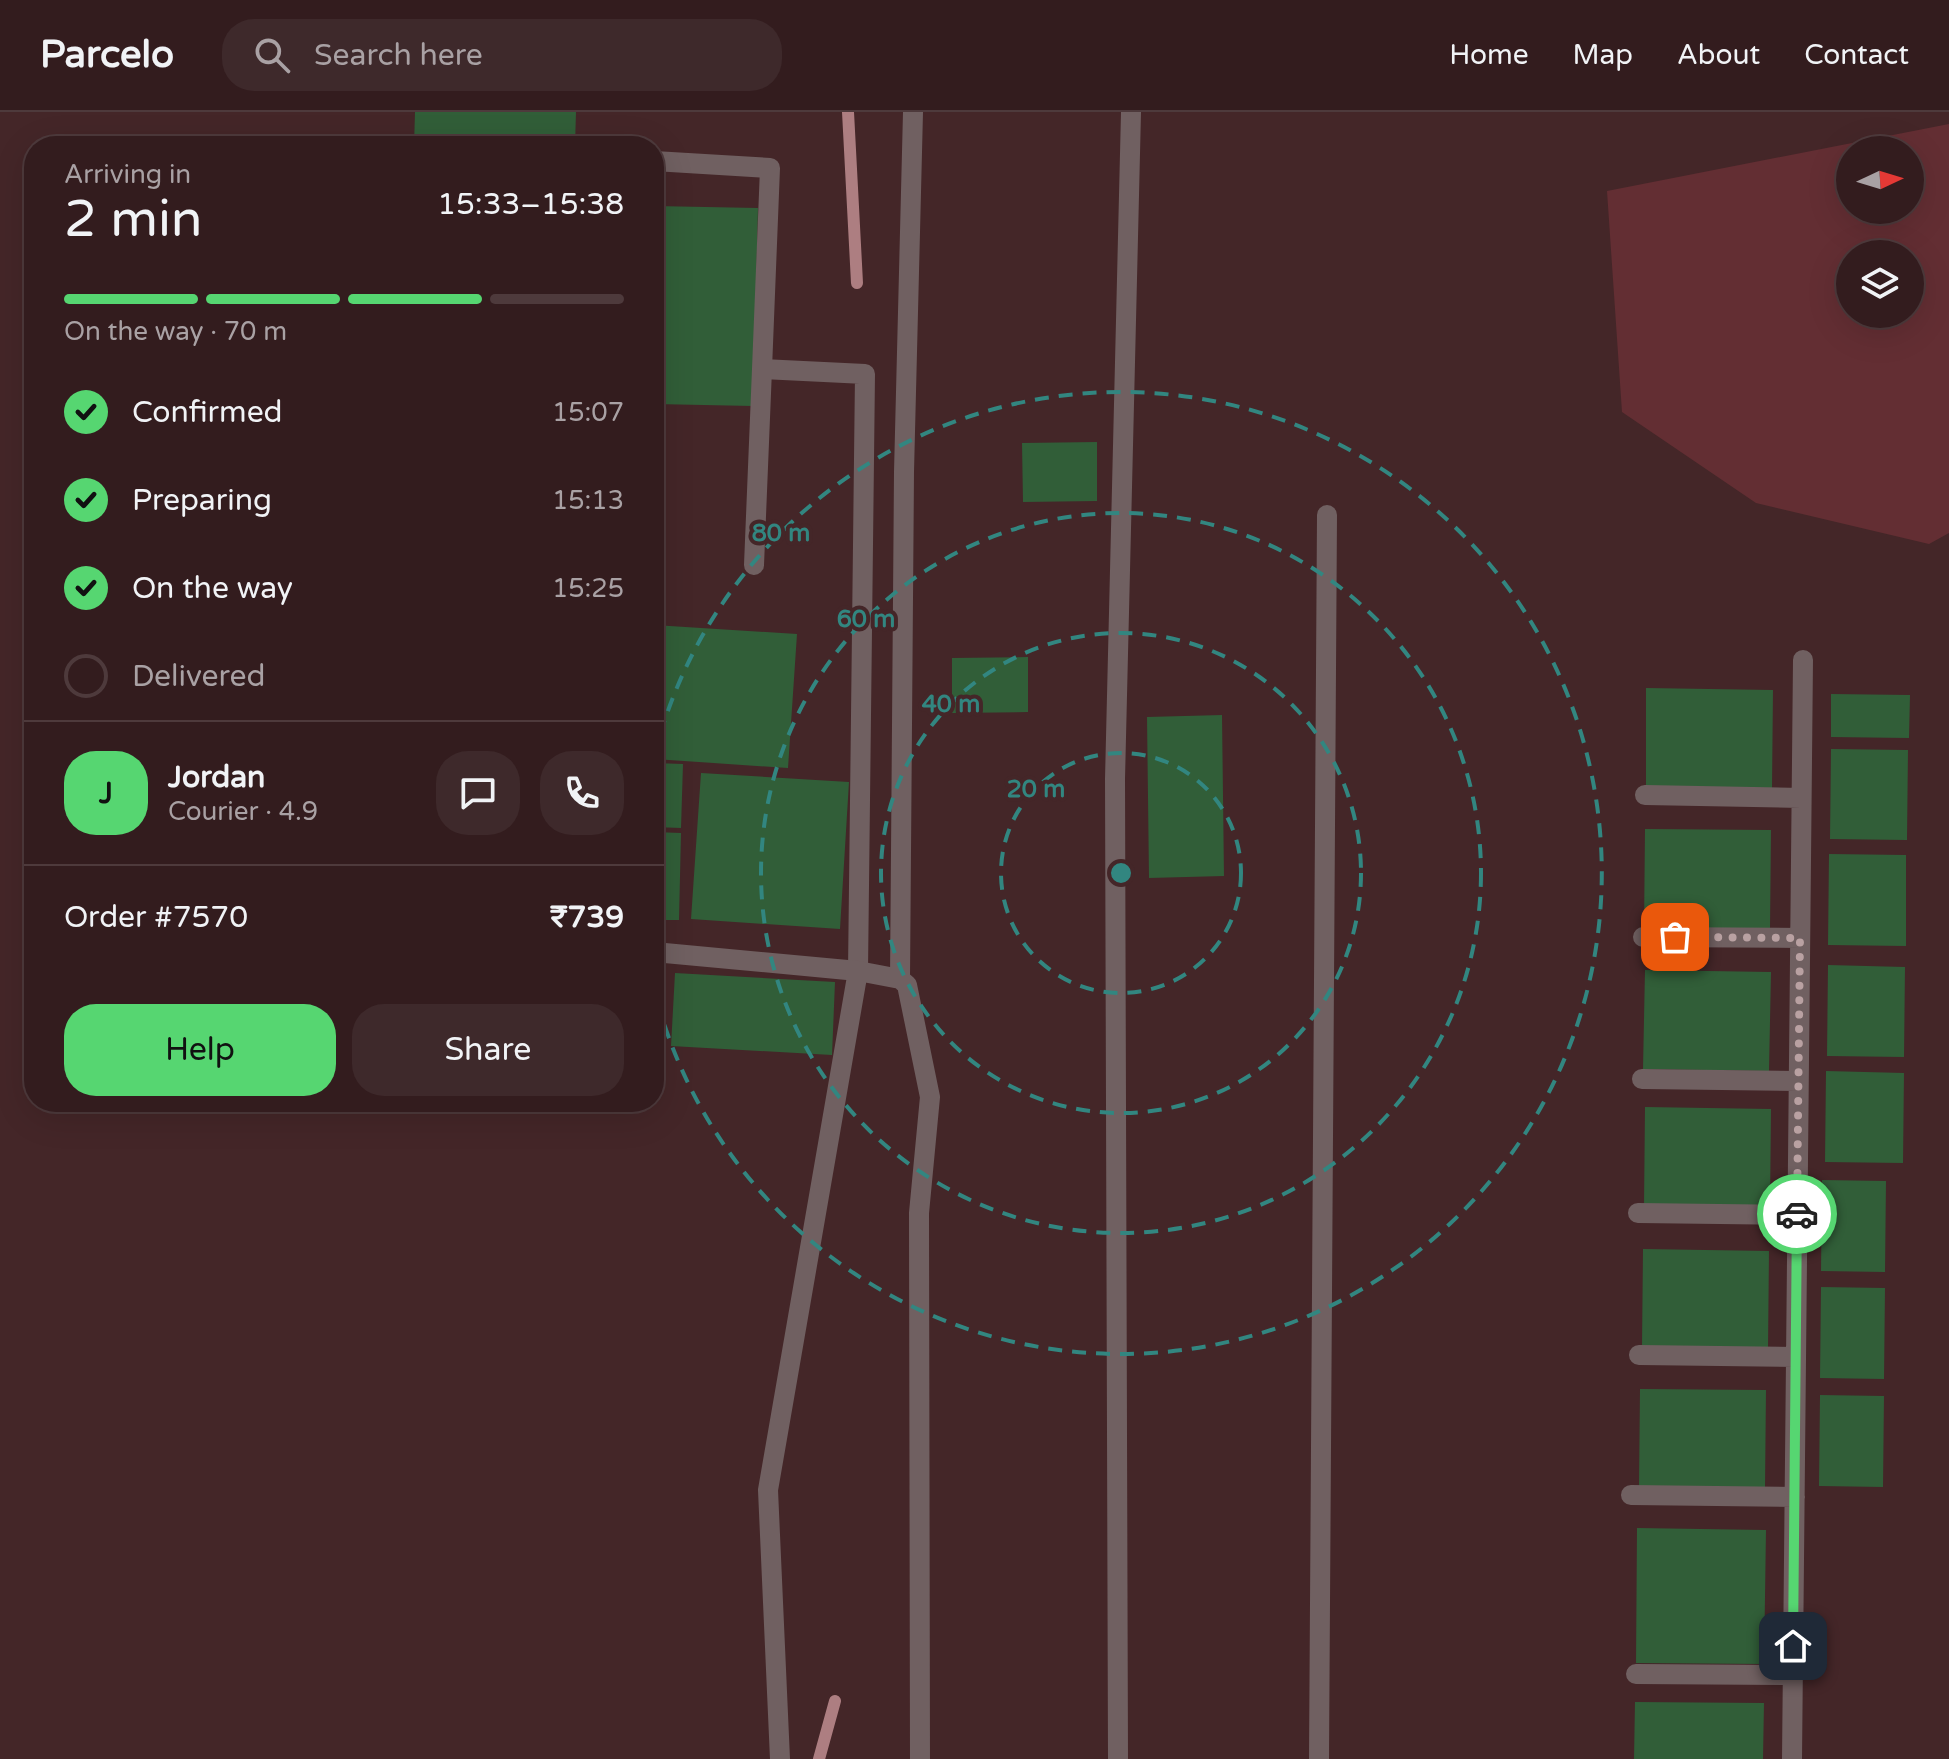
<!DOCTYPE html>
<html lang="en">
<head>
<meta charset="utf-8">
<style>
  :root { --surface:#331c1e; --page:#3e292b; --text:#f1f3f6; --muted:#a9a1a4; --line:#4e3a3c; --accent:#56d671 }
  body { margin:0; font-family:"Varela Round",sans-serif; background:var(--page); color:var(--text); height:100vh; display:flex; flex-direction:column; font-size:30px; white-space:nowrap }
  * { box-sizing:border-box; margin:0 }
  p { font-size:26px; color:var(--muted) }
  .icon { flex:none; width:44px; height:44px; fill:none; stroke:currentColor; stroke-width:2; stroke-linecap:round; stroke-linejoin:round }
  .map { position:relative; flex:1; overflow:hidden }
  .panel { position:absolute; left:24px; top:24px; width:640px; height:976px; display:flex; flex-direction:column; background:var(--surface); border-radius:32px; box-shadow:0 8px 32px #0002,0 0 0 2px var(--line) }
  .panel>* { flex:none }
  .needle { width:52px; rotate:86deg }
  .fabs { position:absolute; left:1836px; top:24px; display:grid; gap:16px }
  .fabs a { display:grid; place-items:center; width:88px; height:88px; border-radius:50%; background:var(--surface); box-shadow:0 8px 32px #0002,0 0 0 2px var(--line); font-size:40px }
  .pin { position:absolute; display:grid; place-items:center; width:68px; height:68px; color:#fff; margin:-34px; border-radius:16px; box-shadow:0 4px 12px #0006 }
  .courier { position:absolute; display:grid; place-items:center; width:80px; height:80px; margin:-40px; border:6px solid #56d671; border-radius:50%; background:#fff; color:#222; box-shadow:0 2px 10px #0007 }
  .head em { font-style:normal; font-weight:600 }
  .head div { display:flex; flex-direction:column-reverse }
  .head { display:flex; align-items:center; justify-content:space-between; height:136px; padding:0 40px }
  h1 { font-size:52px; font-weight:600; line-height:60px }
  .bar { display:grid; grid-template-columns:repeat(4,1fr); gap:12px 8px; align-content:center; height:96px; padding:0 40px }
  .bar i { height:10px; border-radius:6px; background:var(--line) }
  .bar .active { background:var(--accent) }
  .bar p { grid-column:span 4 }
  .line { display:flex; align-items:center; gap:20px; padding:0 40px; border-top:2px solid var(--line) }
  .line div { flex:1 }
  .round { display:grid; place-items:center; flex:none; width:84px; height:84px; border-radius:32px; background:var(--page) }
  ol { padding:0 40px; list-style:none }
  li { display:flex; align-items:center; gap:24px; height:88px }
  li p { margin-inline-start:auto }
  li .icon { padding:8px; border-radius:50%; background:var(--accent); color:#111; stroke-width:4 }
  li:last-child { color:var(--muted) }
  li i { width:44px; height:44px; border:4px solid var(--line); border-radius:50% }
  .primary-button { display:flex; gap:16px; margin-top:auto; padding:16px 40px }
  .primary-button a { flex:1; height:92px; border-radius:32px; background:var(--accent); color:#111; font-size:32px; font-weight:600; line-height:92px; text-align:center }
  .primary-button a+a { background:var(--page); color:var(--text) }
  header { display:flex; align-items:center; gap:48px; box-sizing:border-box; height:112px; padding:0 40px; background:var(--surface); border-bottom:2px solid var(--line) }
  header strong { font-size:38px }
  nav { display:flex; gap:44px; margin-inline-start:auto; font-size:28px }
  .search { width:560px; height:72px; background:var(--page); display:flex; align-items:center; gap:20px; box-sizing:border-box; padding:0 28px; border-radius:32px; color:var(--muted); font-size:30px }
  .map>svg:first-child { display:block }
  .green { fill:#632e33; fill-rule:evenodd }
  .lines { fill:none; stroke-linecap:round; stroke-linejoin:round }
  .stream { stroke:#ad7e81; stroke-width:12 }
  .building { fill:#315e38 }
  .lane { stroke:#706061; stroke-width:20 }
  .street { stroke:#706061; stroke-width:20 }
  .done { stroke:#b9a1a2; stroke-width:8; stroke-dasharray:0 14.4 }
  .route { stroke:#56d671; stroke-width:10 }
  .ring { fill:none; stroke:#328680; stroke-width:4; stroke-dasharray:14 10 }
  .centre { fill:#328680; stroke:#442628; stroke-width:4 }
  .ring-label { font-size:24px; text-anchor:middle; font-weight:bold; fill:#328680; stroke:#442628; stroke-width:8; stroke-linejoin:round; paint-order:stroke }
</style>
</head>
<body>
<header>
<strong>Parcelo</strong>
<div class="search"><svg class="icon" aria-label="search" viewBox="0 0 24 24"><circle cx="10" cy="10" r="6"/><path d="M15 15l6 6"/></svg>Search here</div>
<nav><a>Home</a><a>Map</a><a>About</a><a>Contact</a></nav>
</header>
<div class="map">
<svg width="1949" height="1647" viewBox="0 0 1949 1647">
  <rect width="100%" height="100%" fill="#442628"/>
  <path class="green" d="M1949,12V421L1929,432L1756,391L1622,300L1607,79ZM1850,38H1910V98H1850ZM1850,142H1910V202H1850Z"/>
  <g class="lines">
    <path class="stream" d="M848,0L857,171
      M819,1647L835,1589"/>
  </g>
  <path class="building" d="M415,0H576L575,34H414Z
    M654,94L758,96L753,294L654,292Z
    M1097,330V389L1023,390L1022,331Z
    M654,513L797,522L788,656L654,647Z
    M1028,545V600L952,601V546Z
    M1646,576L1773,578L1772,676L1646,675Z
    M1831,582L1910,583L1909,626L1831,625Z
    M1222,603L1224,764L1149,766L1147,605Z
    M1831,637L1908,638L1907,728L1830,727Z
    M654,651L683,652L681,716L654,715Z
    M701,661L849,670L840,817L691,807Z
    M1645,717L1771,718L1770,817L1644,816Z
    M654,720L681,721L679,808H654Z
    M1829,742L1906,743V834L1828,833Z
    M1828,853L1905,855L1904,945L1827,944Z
    M1645,858L1771,860L1769,959L1643,957Z
    M675,861L835,870L832,943L671,934Z
    M1826,959L1904,961L1903,1051L1825,1050Z
    M1645,995L1771,997L1770,1095L1644,1094Z
    M1822,1068L1886,1069L1885,1160L1821,1159Z
    M1643,1137L1769,1139L1768,1238L1642,1236Z
    M1821,1175L1885,1176L1884,1267L1820,1266Z
    M1640,1277L1766,1278L1765,1376L1639,1375Z
    M1820,1283L1884,1284L1883,1375L1819,1374Z
    M1637,1416L1766,1418L1764,1552L1636,1551Z
    M1635,1590L1764,1591L1763,1647H1634Z"/>
  <g class="lines">
    <path class="lane" d="M654,49L770,56L762,257L865,262L858,859
      M754,453L762,257
      M1645,683L1801,686
      M1643,825L1800,826
      M1642,967L1798,969
      M1638,1101L1797,1103
      M1639,1243L1796,1245
      M1631,1383L1795,1385
      M1636,1562L1793,1563
      M1792,1647L1803,548"/>
    <path class="street" d="M654,840L858,859
      M900,867L904,360L913,0
      M780,1647L768,1378L858,859L900,867L907,873L930,985L919,1101L920,1647
      M1118,1647L1115,667L1131,0
      M1319,1647L1327,403"/>
  </g>
  <g class="lines">
    <path class="done" d="M1675,825L1800,826L1797,1102"/>
    <path class="route" d="M1793,1534L1797,1102"/>
  </g>
  <g class="ring">
    <circle cx="1121" cy="761" r="120"/>
    <circle cx="1121" cy="761" r="240"/>
    <circle cx="1121" cy="761" r="360"/>
    <path d="M654 645A481 481 0 1 1 654 877"/>
  </g>
  <circle cx="1121" cy="761" r="12" class="centre"/>
  <g class="ring-label">
    <text x="781" y="429">80 m</text>
    <text x="866" y="515">60 m</text>
    <text x="951" y="600">40 m</text>
    <text x="1036" y="685">20 m</text>
  </g>
</svg>
<div class="fabs">
<a><svg class="needle" viewBox="-14 -14 28 28"><path d="M0-13l5 13h-10z" fill="#e53935"/><path d="M0 13l5-13h-10z" fill="#a9a1a4"/></svg></a>
<a><svg class="icon" aria-label="layers" viewBox="0 0 24 24"><path d="M12 4l9 5-9 5-9-5zM3 14l9 5 9-5"/></svg></a>
</div>
<div class="pin" style="left:1675px;top:825px;background:#ea580c"><svg class="icon" aria-label="bag" viewBox="0 0 24 24"><path d="M5 8h14l-1 12H6zM9 8a3 3 0 0 1 6 0"/></svg></div>
<div class="pin" style="left:1793px;top:1534px;background:#1f2937"><svg class="icon" aria-label="home" viewBox="0 0 24 24"><path d="M3 11l9-7 9 7M6 9v11h12V9"/></svg></div>
<div class="courier" style="left:1797px;top:1102px"><svg class="icon" aria-label="car" viewBox="0 0 24 24"><path d="M5 17H2v-5l4-1 3-4h7l3 4 3 1v5h-3M9 17h6M6 11h13"/><circle cx="7" cy="17" r="2"/><circle cx="17" cy="17" r="2"/></svg></div>
<section class="panel">
<div class="head"><div><h1>2 min</h1><p>Arriving in</p></div><em>15:33–15:38</em></div>
<div class="bar"><i class="active"></i><i class="active"></i><i class="active"></i><i></i><p>On the way · 70 m</p></div>
<ol>
<li><svg class="icon" aria-label="check" viewBox="0 0 24 24"><path d="M5 12l5 5 9-10"/></svg>Confirmed<p>15:07</p></li>
<li><svg class="icon" aria-label="check" viewBox="0 0 24 24"><path d="M5 12l5 5 9-10"/></svg>Preparing<p>15:13</p></li>
<li><svg class="icon" aria-label="check" viewBox="0 0 24 24"><path d="M5 12l5 5 9-10"/></svg>On the way<p>15:25</p></li>
<li><i></i>Delivered</li>
</ol>
<div class="line" style="height:144px"><b class="round" style="background:var(--accent);color:#111">J</b><div><b>Jordan</b><p>Courier · 4.9</p></div><a class="round"><svg class="icon" aria-label="chat" viewBox="0 0 24 24"><path d="M4 5h16v11H9l-5 4z"/></svg></a><a class="round"><svg class="icon" aria-label="phone" viewBox="0 0 24 24"><path d="M5 4h4l2 5-3 2q2 4 5 5l2-3 5 2v4C11 20 4 13 5 4z"/></svg></a></div>
<div class="line" style="height:104px"><div>Order #7570</div><b>₹739</b></div>
<div class="primary-button"><a>Help</a><a>Share</a></div>
</section>
</div>
</body>
</html>
